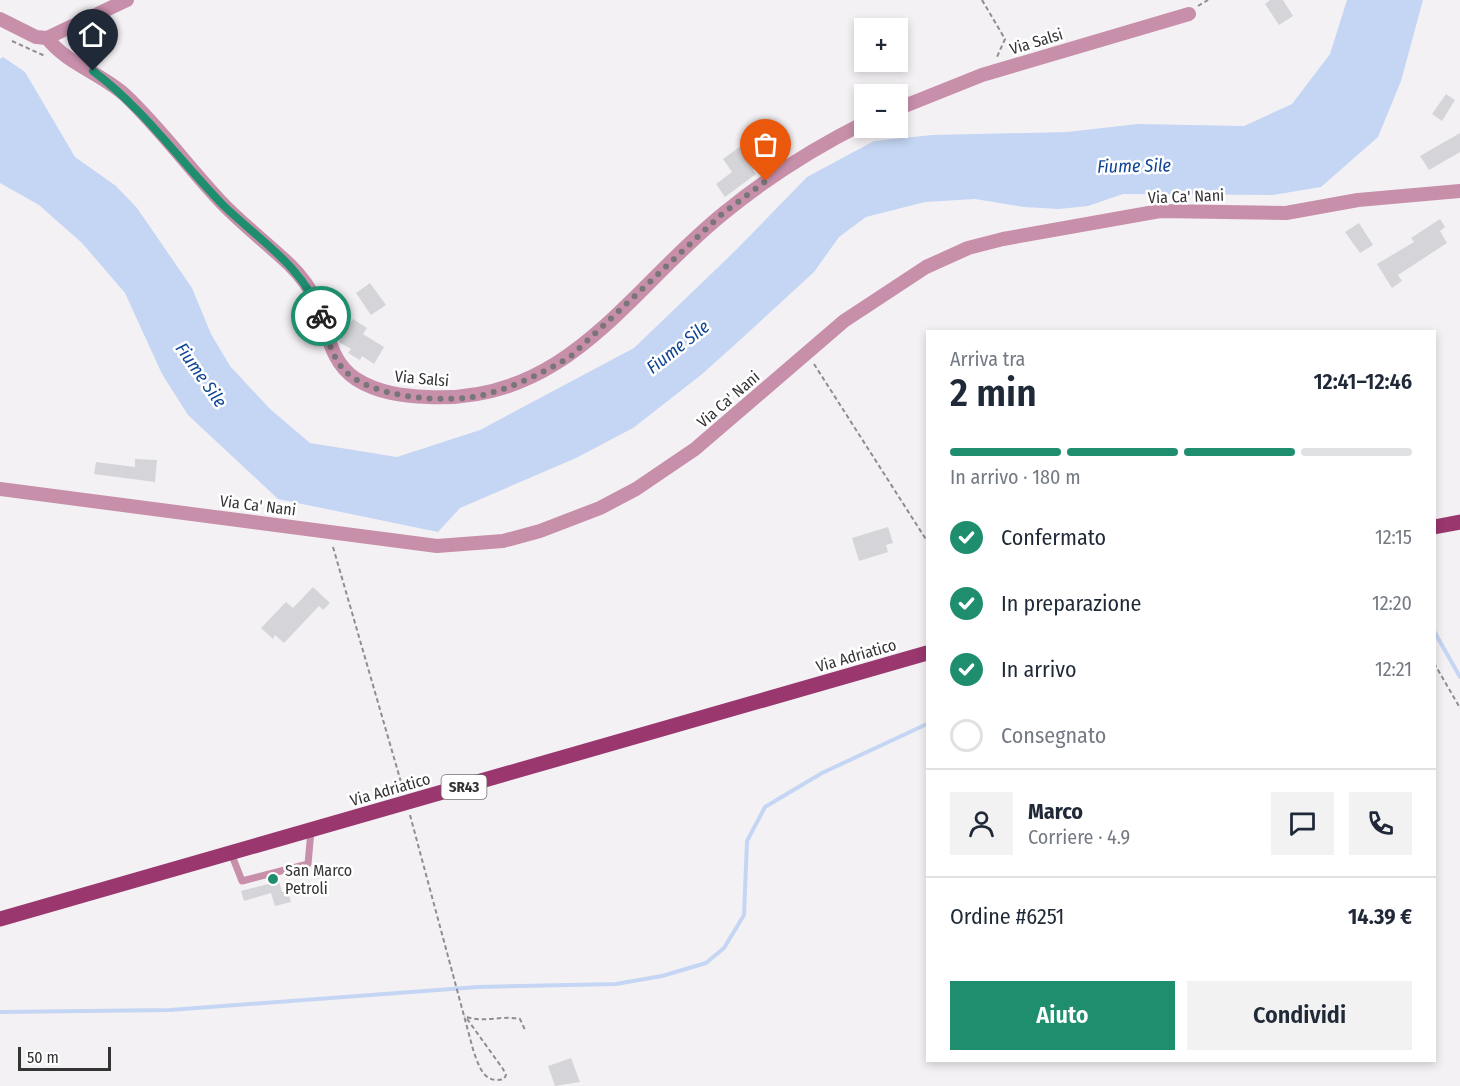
<!DOCTYPE html>
<html lang="it">
<head>
<meta charset="utf-8">
<style>
  :root { --surface:#fff; --page:#f2f2f3; --text:#1f2937; --muted:#747a83; --line:#e0e1e3; --accent:#1f8e6f }
  body { margin:0; font-family:"Fira Sans Condensed",sans-serif; background:var(--page); color:var(--text); height:100vh; display:flex; flex-direction:column; font-size:22px; white-space:nowrap }
  * { box-sizing:border-box; margin:0 }
  p { font-size:20px; color:var(--muted) }
  .icon { flex:none; width:33px; height:33px; fill:none; stroke:currentColor; stroke-width:2; stroke-linecap:round; stroke-linejoin:round }
  .map { position:relative; flex:1; overflow:hidden }
  .panel { position:absolute; left:926px; top:330px; width:510px; height:732px; display:flex; flex-direction:column; background:var(--surface); border-radius:0px; box-shadow:0 3px 9px #0003 }
  .panel>* { flex:none }
  .buttons { position:absolute; left:854px; top:18px; display:grid; gap:12px }
  .buttons a { display:grid; place-items:center; width:54px; height:54px; border-radius:0px; background:var(--surface); box-shadow:0 3px 9px #0003; font-size:30px }
  .scale { position:absolute; left:18px; bottom:15px; width:93px; box-sizing:border-box; padding-left:6px; border:3px solid #353435; border-top:0; font-size:16px; line-height:21px; white-space:nowrap; color:#353435; -webkit-text-stroke:4px #fff; paint-order:stroke }
  .pin { position:absolute; display:grid; place-items:center; width:51px; height:51px; color:#fff; margin:-62px -26px; border-radius:50% 50% 50% 0; rotate:-45deg; box-shadow:0 0 6px #0007 }
  .pin .icon { rotate:45deg }
  .courier { position:absolute; display:grid; place-items:center; width:60px; height:60px; margin:-30px; border:4px solid #1f8e6f; border-radius:50%; background:#fff; color:#222; box-shadow:0 2px 8px #0007 }
  .head em { font-style:normal; font-weight:600 }
  .head div { display:flex; flex-direction:column-reverse }
  .head { display:flex; align-items:center; justify-content:space-between; height:102px; padding:0 24px }
  h1 { font-size:39px; font-weight:600; line-height:45px }
  .bar { display:grid; grid-template-columns:repeat(4,1fr); gap:9px 6px; align-content:center; height:72px; padding:0 24px }
  .bar i { height:8px; border-radius:4px; background:var(--line) }
  .bar .current { background:var(--accent) }
  .bar p { grid-column:span 4 }
  .line { display:flex; align-items:center; gap:15px; padding:0 24px; border-top:2px solid var(--line) }
  .line div { flex:1 }
  .round { display:grid; place-items:center; flex:none; width:63px; height:63px; border-radius:0px; background:var(--page) }
  ol { padding:0 24px; list-style:none }
  li { display:flex; align-items:center; gap:18px; height:66px }
  li p { margin-inline-start:auto }
  li .icon { padding:6px; border-radius:50%; background:var(--accent); color:#fff; stroke-width:4 }
  li:last-child { color:var(--muted) }
  li i { width:33px; height:33px; border:3px solid var(--line); border-radius:50% }
  .button { display:flex; gap:12px; margin-top:auto; padding:12px 24px }
  .button a { flex:1; height:69px; border-radius:0px; background:var(--accent); color:#fff; font-size:24px; font-weight:600; line-height:69px; text-align:center }
  .button a+a { background:var(--page); color:var(--text) }
  .map>svg:first-child { display:block }
  .water { fill:#c4d6f3 }
  .lines { fill:none; stroke-linecap:round; stroke-linejoin:round }
  .stream { stroke:#c4d6f3; stroke-width:4 }
  .building { fill:#d5d5d9 }
  .path { stroke:#8f8d8f; stroke-width:2; stroke-dasharray:4.5 3; stroke-linecap:butt }
  .service { stroke:#c78faa; stroke-width:7 }
  .minor { stroke:#c78faa; stroke-width:14 }
  .primary { stroke:#99376e; stroke-width:15 }
  .done { stroke:#787678; stroke-width:6; stroke-dasharray:0 10.8 }
  .route { stroke:#1f8e6f; stroke-width:8 }
  .poi-dot { fill:#1f8e6f; stroke:#fff; stroke-width:2 }
  .labels { text-anchor:middle; stroke-width:5; stroke-linejoin:round; paint-order:stroke }
  .shield { fill:#fff; stroke:#727172; stroke-width:1.5 }
  .shield-label { font-size:15px; font-weight:bold; fill:#353435 }
  .street-label { font-size:16px; fill:#353435; stroke:#fff }
  .poi-label { font-size:16px; fill:#353435; stroke:#fff; text-anchor:start }
  .water-label { font-size:18px; font-style:italic; fill:#0f4593; stroke:#fff }
</style>
</head>
<body>
<div class="map">
<svg width="1460" height="1086" viewBox="0 0 1460 1086">
  <rect width="100%" height="100%" fill="#f4f1f5"/>
  <path class="water" d="M1347,0H1423L1401,81L1378,137L1321,187L1273,195L1123,194L1088,206L1059,209L1024,207L975,199L925,202L866,217L839,237L814,272L739,341L701,375L633,428L576,458L460,508L438,532L278,499L188,415L162,374L125,293L82,243L39,205L0,183V59L3,57L25,72L75,157L116,186L137,208L192,288L211,334L230,366L270,409L310,443L397,457L480,430L634,348L736,250L807,177L874,141L932,135L1067,132L1138,124L1244,126L1292,104L1330,54Z"/>
  <g class="lines">
    <path class="stream" d="M1434,631L1460,677
      M0,1012L170,1010L478,987L616,984L662,976L706,963L724,948L744,915L747,841L765,807L822,773L927,724"/>
  </g>
  <path class="building" d="M1270,0H1283L1293,16L1279,25L1265,4Z
    M104,25L111,35L101,43L107,50L96,58L89,50L85,53L78,44Z
    M1446,94L1455,100L1442,121L1432,114Z
    M754,133L761,144L751,150L762,164L753,170L756,174L725,197L716,184L732,172L723,159L745,143L743,140Z
    M1460,133V152L1429,170L1420,156Z
    M1440,219L1445,227L1440,231L1447,243L1398,275L1402,281L1392,288L1377,264L1414,242L1411,238Z
    M1359,223L1373,245L1360,253L1345,232Z
    M370,283L386,305L371,315L356,293Z
    M353,319L367,328L363,334L384,347L374,364L362,356L360,360L348,353L351,349L339,342Z
    M135,459L157,460L155,482L94,474L96,462L135,467Z
    M888,527L893,543L886,545L888,552L859,561L852,538Z
    M313,587L330,603L323,610L319,606L284,643L275,635L273,639L261,628L286,602L293,608Z
    M278,878L282,892L288,891L291,902L275,906L271,893L244,901L241,891L268,884L267,880Z
    M571,1058L580,1082L555,1086L548,1066Z"/>
  <g class="lines">
    <path class="path" d="M982,0L1005,39L997,57
      M1198,6L1208,0
      M12,41L45,56
      M814,364L927,541
      M333,547L403,789
      M1434,663L1460,708
      M410,815L474,1053C480,1068 484,1084 504,1079L506,1075L503,1069L465,1016
      M467,1017C483,1023 503,1015 520,1019L525,1030"/>
    <path class="service" d="M231,853L242,881L308,864L311,831"/>
    <path class="minor" d="M0,19L36,37L47,38L127,0
      M47,38C66,63 102,74 125,95C160,128 189,168 222,203C243,225 268,244 290,265C299,274 310,288 315,300C328,327 328,361 356,379C378,393 403,396 428,397C568,404 628,290 724,213C768,177 814,148 864,123
      M897,109L982,75L1189,14
      M0,489L437,546L503,541L540,531L600,508L636,489L695,449L844,321L926,267L968,248L1003,239L1160,211L1286,213L1358,200L1460,191"/>
    <path class="primary" d="M1434,527L1460,522
      M0,919L927,653"/>
  </g>
  <g class="lines">
    <path class="done" d="M321,316C327,335 331,357 345,371C371,398 447,404 483,395C514,387 544,373 571,356L722,214L766,181"/>
    <path class="route" d="M93,71C144,109 179,160 223,205C259,240 304,267 321,316"/>
  </g>
  <circle class="poi-dot" cx="273" cy="879" r="6"/>
  <g class="labels">
    <rect class="shield" x="441.5" y="775" width="45" height="24" rx="4.5"/>
    <g class="shield-label">
      <text x="464" y="792">SR43</text>
    </g>
    <g class="street-label">
      <text transform="translate(1036 41) rotate(-17)" y="6">Via Salsi</text>
      <text transform="translate(1186 196) rotate(-2)" y="6">Via Ca' Nani</text>
      <text transform="translate(422 378) rotate(5)" y="6">Via Salsi</text>
      <text transform="translate(728 399) rotate(-41)" y="6">Via Ca' Nani</text>
      <text transform="translate(258 505) rotate(7)" y="6">Via Ca' Nani</text>
      <text transform="translate(856 655) rotate(-16)" y="6">Via Adriatico</text>
      <text transform="translate(390 789) rotate(-16)" y="6">Via Adriatico</text>
    </g>
    <g class="poi-label">
      <text x="285" y="876">San Marco<tspan x="285" dy="18">Petroli</tspan></text>
    </g>
    <g class="water-label">
      <text transform="translate(1134 166) rotate(-1)" y="6">Fiume Sile</text>
      <text transform="translate(678 347) rotate(-38)" y="6">Fiume Sile</text>
      <text transform="translate(201 375) rotate(55)" y="6">Fiume Sile</text>
    </g>
  </g>
</svg>
<div class="buttons">
<a>+</a>
<a>−</a>
</div>
<div class="scale">50 m</div>
<div class="pin" style="left:766px;top:181px;background:#ea580c"><svg class="icon" aria-label="bag" viewBox="0 0 24 24"><path d="M5 8h14l-1 12H6zM9 8a3 3 0 0 1 6 0"/></svg></div>
<div class="pin" style="left:93px;top:71px;background:#1f2937"><svg class="icon" aria-label="home" viewBox="0 0 24 24"><path d="M3 11l9-7 9 7M6 9v11h12V9"/></svg></div>
<div class="courier" style="left:321px;top:316px"><svg class="icon" aria-label="bike" viewBox="0 0 24 24"><circle cx="6" cy="16" r="4"/><circle cx="18" cy="16" r="4"/><path d="M6 16l4-8h5l3 8M10 8l3 8H6M13 5h3"/></svg></div>
<section class="panel">
<div class="head"><div><h1>2 min</h1><p>Arriva tra</p></div><em>12:41–12:46</em></div>
<div class="bar"><i class="current"></i><i class="current"></i><i class="current"></i><i></i><p>In arrivo · 180 m</p></div>
<ol>
<li><svg class="icon" aria-label="check" viewBox="0 0 24 24"><path d="M5 12l5 5 9-10"/></svg>Confermato<p>12:15</p></li>
<li><svg class="icon" aria-label="check" viewBox="0 0 24 24"><path d="M5 12l5 5 9-10"/></svg>In preparazione<p>12:20</p></li>
<li><svg class="icon" aria-label="check" viewBox="0 0 24 24"><path d="M5 12l5 5 9-10"/></svg>In arrivo<p>12:21</p></li>
<li><i></i>Consegnato</li>
</ol>
<div class="line" style="height:108px"><a class="round"><svg class="icon" aria-label="person" viewBox="0 0 24 24"><circle cx="12" cy="8" r="4"/><path d="M4 21q1-7 8-7t8 7"/></svg></a><div><b>Marco</b><p>Corriere · 4.9</p></div><a class="round"><svg class="icon" aria-label="chat" viewBox="0 0 24 24"><path d="M4 5h16v11H9l-5 4z"/></svg></a><a class="round"><svg class="icon" aria-label="phone" viewBox="0 0 24 24"><path d="M5 4h4l2 5-3 2q2 4 5 5l2-3 5 2v4C11 20 4 13 5 4z"/></svg></a></div>
<div class="line" style="height:78px"><div>Ordine #6251</div><b>14.39 €</b></div>
<div class="button"><a>Aiuto</a><a>Condividi</a></div>
</section>
</div>
</body>
</html>
